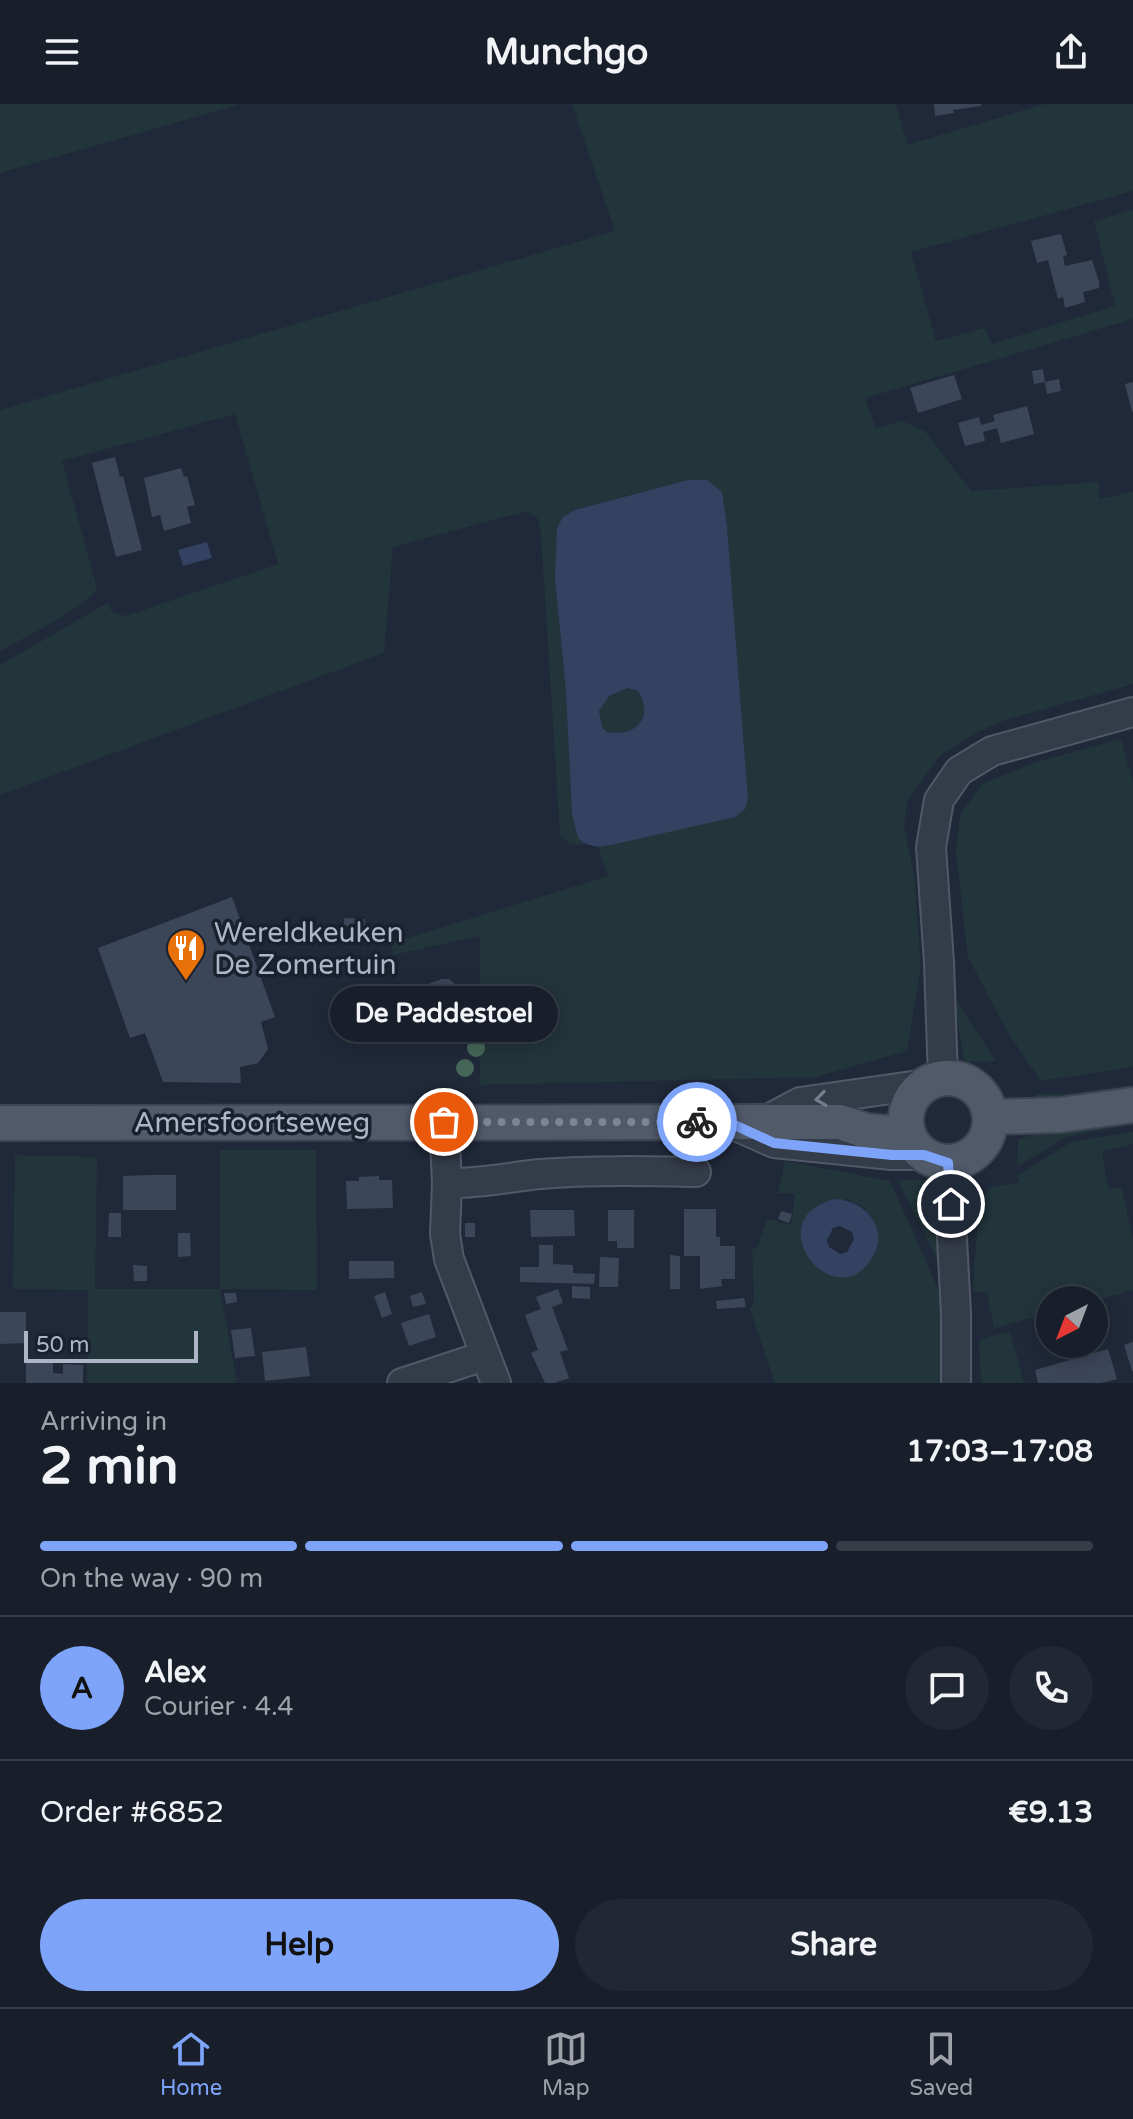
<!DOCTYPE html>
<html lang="en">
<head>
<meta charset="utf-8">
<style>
  :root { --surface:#181f2b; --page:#212733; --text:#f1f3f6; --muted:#9fa2a9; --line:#363d47; --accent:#7ea4fa }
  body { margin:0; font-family:"Varela Round",sans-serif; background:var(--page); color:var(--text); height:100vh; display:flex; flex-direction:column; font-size:30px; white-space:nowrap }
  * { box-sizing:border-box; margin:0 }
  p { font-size:26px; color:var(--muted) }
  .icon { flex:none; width:44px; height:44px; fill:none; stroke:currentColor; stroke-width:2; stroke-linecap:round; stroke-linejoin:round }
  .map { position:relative; height:1279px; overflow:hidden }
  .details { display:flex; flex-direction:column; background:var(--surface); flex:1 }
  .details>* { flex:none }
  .needle { width:52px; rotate:222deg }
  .tools { position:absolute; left:1036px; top:1182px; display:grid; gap:16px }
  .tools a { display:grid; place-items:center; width:72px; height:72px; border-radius:50%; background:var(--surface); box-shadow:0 4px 20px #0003,0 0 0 2px var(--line); font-size:40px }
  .scale { position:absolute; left:24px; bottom:20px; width:174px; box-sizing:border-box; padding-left:8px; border:4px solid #aeb5c6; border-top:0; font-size:22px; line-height:28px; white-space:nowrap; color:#aeb5c6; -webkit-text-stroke:6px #19202e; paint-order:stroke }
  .pin { position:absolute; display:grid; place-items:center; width:68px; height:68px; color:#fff; margin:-34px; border:4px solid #fff; border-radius:50%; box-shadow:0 2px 8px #0007 }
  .courier { position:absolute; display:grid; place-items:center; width:80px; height:80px; margin:-40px; border:6px solid #7ea4fa; border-radius:50%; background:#fff; color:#222; box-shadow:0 2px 10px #0007 }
  .bubble { position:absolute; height:56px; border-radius:28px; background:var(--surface); box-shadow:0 4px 20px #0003,0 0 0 2px var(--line); font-size:26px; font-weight:800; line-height:56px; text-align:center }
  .head em { font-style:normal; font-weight:800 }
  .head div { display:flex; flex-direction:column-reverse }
  .head { display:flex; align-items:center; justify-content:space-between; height:136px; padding:0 40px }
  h1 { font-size:52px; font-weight:800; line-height:60px }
  .bar { display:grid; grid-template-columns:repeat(4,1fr); gap:12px 8px; align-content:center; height:96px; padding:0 40px }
  .bar i { height:10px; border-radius:6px; background:var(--line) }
  .bar .on { background:var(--accent) }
  .bar p { grid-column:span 4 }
  .line { display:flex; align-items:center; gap:20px; padding:0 40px; border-top:2px solid var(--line) }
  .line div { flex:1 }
  .round { display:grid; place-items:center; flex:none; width:84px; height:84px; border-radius:42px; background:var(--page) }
  .primary-button { display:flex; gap:16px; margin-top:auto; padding:16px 40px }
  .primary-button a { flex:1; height:92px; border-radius:48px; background:var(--accent); color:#111; font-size:32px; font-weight:800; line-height:92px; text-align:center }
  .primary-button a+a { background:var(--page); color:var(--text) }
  header { display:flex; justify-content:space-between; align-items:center; height:104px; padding:0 40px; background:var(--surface); font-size:36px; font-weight:800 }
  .tabs { display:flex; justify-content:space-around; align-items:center; height:112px; border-top:2px solid var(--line); background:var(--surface); font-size:22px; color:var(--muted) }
  .tabs a { display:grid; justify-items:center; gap:4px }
  .tabs .on { color:var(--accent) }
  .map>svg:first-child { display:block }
  .green { fill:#22353a; fill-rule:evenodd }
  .water { fill:#334261; fill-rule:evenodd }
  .building { fill:#3c4659 }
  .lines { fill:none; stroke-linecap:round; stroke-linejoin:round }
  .minor-casing { stroke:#515867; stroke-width:32 }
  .major-casing { stroke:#3d4453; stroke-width:38 }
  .minor { stroke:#343b49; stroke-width:28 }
  .major { stroke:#515a69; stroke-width:34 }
  .tree { fill:#466659 }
  .oneway { stroke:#777e8e }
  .done { stroke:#7c8495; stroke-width:8; stroke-dasharray:0 14.4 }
  .route { stroke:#7ea4fa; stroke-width:10 }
  .labels { text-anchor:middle; stroke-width:7; stroke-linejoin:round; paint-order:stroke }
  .poi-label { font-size:28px; fill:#aeb5c6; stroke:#19202e; text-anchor:start }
  .street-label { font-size:28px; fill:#aeb5c6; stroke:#19202e }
</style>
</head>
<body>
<header><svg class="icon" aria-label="menu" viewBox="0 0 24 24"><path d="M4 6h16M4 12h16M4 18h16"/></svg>Munchgo<svg class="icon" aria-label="share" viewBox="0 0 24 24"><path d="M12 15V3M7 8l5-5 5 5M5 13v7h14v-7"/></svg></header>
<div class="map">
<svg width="1133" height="1279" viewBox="0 0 1133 1279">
  <rect width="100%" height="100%" fill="#202939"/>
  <path class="green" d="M0,0H241L0,69Z
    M572,0H896L907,41L1045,0H1133V87L911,148L936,237L984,224L992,240L1115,202L1094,117L1133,106V215L865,294L876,324L902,317L925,327L971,387L1098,378L1099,395L1133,388V580L1002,617L978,628L939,652L907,698L904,722L914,771L921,862L907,947L816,973L480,981V832L393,851L392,839L608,772L598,743L611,741L748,695L727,422L722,388L688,376L575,406L555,475L566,588L572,711L578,733L586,740L571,741L560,731L541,430L538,415L527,407L393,443L384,549L0,691V561L102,502L108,500L113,509L126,512L278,460L235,310L62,357L97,484C90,501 20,536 0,547V306L615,127Z
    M627,584L638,587C655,613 635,634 607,628C588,609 607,588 627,584Z
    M1121,635L1133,679V963L1041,977L1008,929L968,853L956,747L960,711L981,681L1033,659Z
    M956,896L995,955V957L967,958L964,955L954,897Z
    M1133,981V989L1035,997V990H1066Z
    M1133,1013V1020L1066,1033L1017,1063L1018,1035L1056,1025Z
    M1133,1028V1040L1102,1047L1108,1085L1122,1084L1133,1136V1186L1094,1197L1050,1196V1209L994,1224L987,1188H973C974,1170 977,1098 988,1086C993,1080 1012,1081 1019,1078L1017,1072L1071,1038Z
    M220,1046H316L317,1186L220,1185L237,1279H87L88,1186L13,1185L15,1051L97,1053L95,1185H220Z
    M785,1057L890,1077L939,1187L948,1279H775L750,1205L754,1196L752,1145L757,1144L767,1115L791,1121L795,1090L778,1089ZM846,1095C896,1110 884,1174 833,1172L815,1103Z
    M900,1076H927L930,1080L939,1153L937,1155L899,1078Z
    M1010,1227L1024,1279H981L979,1236Z"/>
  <path class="water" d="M688,376H707L722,388L727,422L748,695L745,705L735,713L611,741L598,743L586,740L578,734L572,711L566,588L555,475L557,424L563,413L575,406ZM627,584L638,587C655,613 635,634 607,628L602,623L599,607L609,592Z
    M207,438L212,454L183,462L178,446Z
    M835,1095C865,1096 891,1125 872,1154C835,1215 755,1115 835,1095ZM840,1122L852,1128L854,1135L847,1148L840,1150L829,1143L827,1136L833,1124Z"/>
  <path class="building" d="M934,0H981V2L953,6L954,9L935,12Z
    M1061,130L1067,151L1063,152L1065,162L1092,156L1099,178V184L1083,188L1085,198L1065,204L1063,193L1058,195L1048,156L1037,159L1031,137Z
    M1043,265L1045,278L1059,275L1061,287L1047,290L1045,278L1034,280L1032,267Z
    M954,271L962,295L918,309L910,284Z
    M1133,278V307L1132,308L1125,280Z
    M1027,302L1034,330L1001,339L997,324L983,328L985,337L965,342L958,319L979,313L981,321L995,317L993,311Z
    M115,353L120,373L123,372L142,446L116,453L92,359Z
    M181,364L184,373L187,372L195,401L187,403L191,419L164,427L160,411L152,413L144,374Z
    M232,793L275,913L261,918L268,945L258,959L240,963L241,979L163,978L145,929L130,934L98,844Z
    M344,814L365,815V823L344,822Z
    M442,875H449L460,884L468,883L469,895L460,912L444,920L436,919L421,910L412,887H423L428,880Z
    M150,1071H176V1106H123V1072Z
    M379,1072V1076H392L393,1104L347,1105L346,1077H359V1073Z
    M684,1105H716V1133H720V1142H735V1175H721L722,1182L700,1185V1152H684Z
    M530,1106H574L575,1132L531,1133Z
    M608,1106H634V1144H617V1137H608Z
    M781,1107L792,1110L789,1119L778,1115Z
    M109,1109H121V1133H108Z
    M465,1119H475V1133H465Z
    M178,1129H190L191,1152L178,1153Z
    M539,1141H553V1160L573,1161V1169L595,1170L594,1180L520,1178V1163H539Z
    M670,1151L680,1152V1185H670Z
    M600,1153L619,1154L618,1183H599Z
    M349,1157H394V1174L349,1175Z
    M133,1161L147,1162V1177H134Z
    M572,1182L590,1183V1195L572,1194Z
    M558,1185L563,1199L552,1203L568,1246L560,1248L569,1274L555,1279H545L531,1249L538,1246L525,1211L541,1205L536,1193Z
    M385,1188L392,1210L382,1214L374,1192Z
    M422,1188L426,1200L413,1203L410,1192Z
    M224,1189H236L237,1198L226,1200Z
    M744,1194L746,1203L717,1205L716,1197Z
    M0,1208H26V1239L0,1240Z
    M429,1210L436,1233L409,1242L401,1219Z
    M1043,1217L1045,1223L1050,1221V1232L1040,1235L1036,1219Z
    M251,1224L255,1252L235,1254L231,1226Z
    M1133,1238V1267H1132L1124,1241Z
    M306,1243L310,1272L265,1277L262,1248Z
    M1108,1245L1117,1275L1101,1279H1038L1035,1266Z
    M26,1255H53V1269L63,1270V1260L83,1261V1279H26Z"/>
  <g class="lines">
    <g class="minor-casing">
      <path id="minor" d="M943,974L939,859L931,743L939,696L959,667L992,647L1133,608
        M444,1018L447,1079L445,1130L449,1155L496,1279
        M763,1018L800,998L926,980
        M729,1019L774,1039L892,1051H924
        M948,1059L956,1210V1279
        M447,1079C479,1080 509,1073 540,1070C592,1066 644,1067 696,1068
        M402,1279L484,1252"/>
    </g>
    <g class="major-casing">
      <path id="major" d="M906 1016a42 42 0 1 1 84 0a42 42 0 1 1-84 0Z
        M990,1013L1060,1011L1133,1001
        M0,1019L840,1018L866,1027L909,1031"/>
    </g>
    <use href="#minor" class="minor"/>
    <use href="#major" class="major"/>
  </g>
  <g class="tree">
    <circle cx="475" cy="921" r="9"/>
    <circle cx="476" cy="944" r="9"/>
    <circle cx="465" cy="964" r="9"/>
  </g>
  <defs><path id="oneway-chevron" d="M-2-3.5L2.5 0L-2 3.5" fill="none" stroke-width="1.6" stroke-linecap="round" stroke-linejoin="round" transform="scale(2)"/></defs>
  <use class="oneway" href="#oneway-chevron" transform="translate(821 995) rotate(172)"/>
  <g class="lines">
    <path class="done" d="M444,1018H697"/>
    <path class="route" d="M697,1018H728L774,1039L892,1051H924L948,1059L951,1100"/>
  </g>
  <defs>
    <g id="restaurant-pin" transform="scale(2)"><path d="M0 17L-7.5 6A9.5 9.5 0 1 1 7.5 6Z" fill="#e8710a" stroke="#19202e"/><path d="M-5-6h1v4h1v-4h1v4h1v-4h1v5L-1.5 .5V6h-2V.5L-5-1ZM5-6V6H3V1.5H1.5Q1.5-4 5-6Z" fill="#fff"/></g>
  </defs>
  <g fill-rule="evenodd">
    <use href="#restaurant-pin" x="186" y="844"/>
  </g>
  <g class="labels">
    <g class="poi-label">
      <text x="214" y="838">Wereldkeuken<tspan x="214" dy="32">De Zomertuin</tspan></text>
    </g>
    <g class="street-label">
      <text x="252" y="1028">Amersfoortseweg</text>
    </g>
  </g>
</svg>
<div class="tools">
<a><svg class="needle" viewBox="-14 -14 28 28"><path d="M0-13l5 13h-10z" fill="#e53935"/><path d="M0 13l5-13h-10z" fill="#9fa2a9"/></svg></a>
</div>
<div class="scale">50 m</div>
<div class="pin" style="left:444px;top:1018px;background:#ea580c"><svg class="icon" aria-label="bag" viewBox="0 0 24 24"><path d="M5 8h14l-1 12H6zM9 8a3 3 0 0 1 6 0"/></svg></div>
<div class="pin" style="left:951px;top:1100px;background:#1f2937"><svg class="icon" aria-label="home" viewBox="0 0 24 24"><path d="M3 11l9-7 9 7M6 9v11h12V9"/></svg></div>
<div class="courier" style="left:697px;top:1018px"><svg class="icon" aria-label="bike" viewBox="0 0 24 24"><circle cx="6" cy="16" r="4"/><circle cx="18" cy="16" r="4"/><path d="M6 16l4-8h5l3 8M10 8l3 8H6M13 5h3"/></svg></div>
<div class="bubble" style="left:330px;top:882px;width:228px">De Paddestoel</div>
</div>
<section class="details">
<div class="head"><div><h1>2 min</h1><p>Arriving in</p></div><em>17:03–17:08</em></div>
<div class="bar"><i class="on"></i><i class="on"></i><i class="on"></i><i></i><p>On the way · 90 m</p></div>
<div class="line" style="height:144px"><b class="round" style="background:var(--accent);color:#111">A</b><div><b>Alex</b><p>Courier · 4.4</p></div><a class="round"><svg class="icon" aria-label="chat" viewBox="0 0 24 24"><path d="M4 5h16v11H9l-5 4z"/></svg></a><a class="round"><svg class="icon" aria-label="phone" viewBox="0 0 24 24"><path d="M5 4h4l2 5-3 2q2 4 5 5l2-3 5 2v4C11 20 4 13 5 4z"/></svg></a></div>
<div class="line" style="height:104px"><div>Order #6852</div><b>€9.13</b></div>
<div class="primary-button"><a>Help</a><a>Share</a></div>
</section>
<nav class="tabs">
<a class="on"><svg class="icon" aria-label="home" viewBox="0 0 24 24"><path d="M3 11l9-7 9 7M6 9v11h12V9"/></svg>Home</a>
<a><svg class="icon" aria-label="map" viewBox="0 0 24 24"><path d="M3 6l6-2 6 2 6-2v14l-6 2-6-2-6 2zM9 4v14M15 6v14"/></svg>Map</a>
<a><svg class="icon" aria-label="saved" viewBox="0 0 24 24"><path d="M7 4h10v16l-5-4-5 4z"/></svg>Saved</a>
</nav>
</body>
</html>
